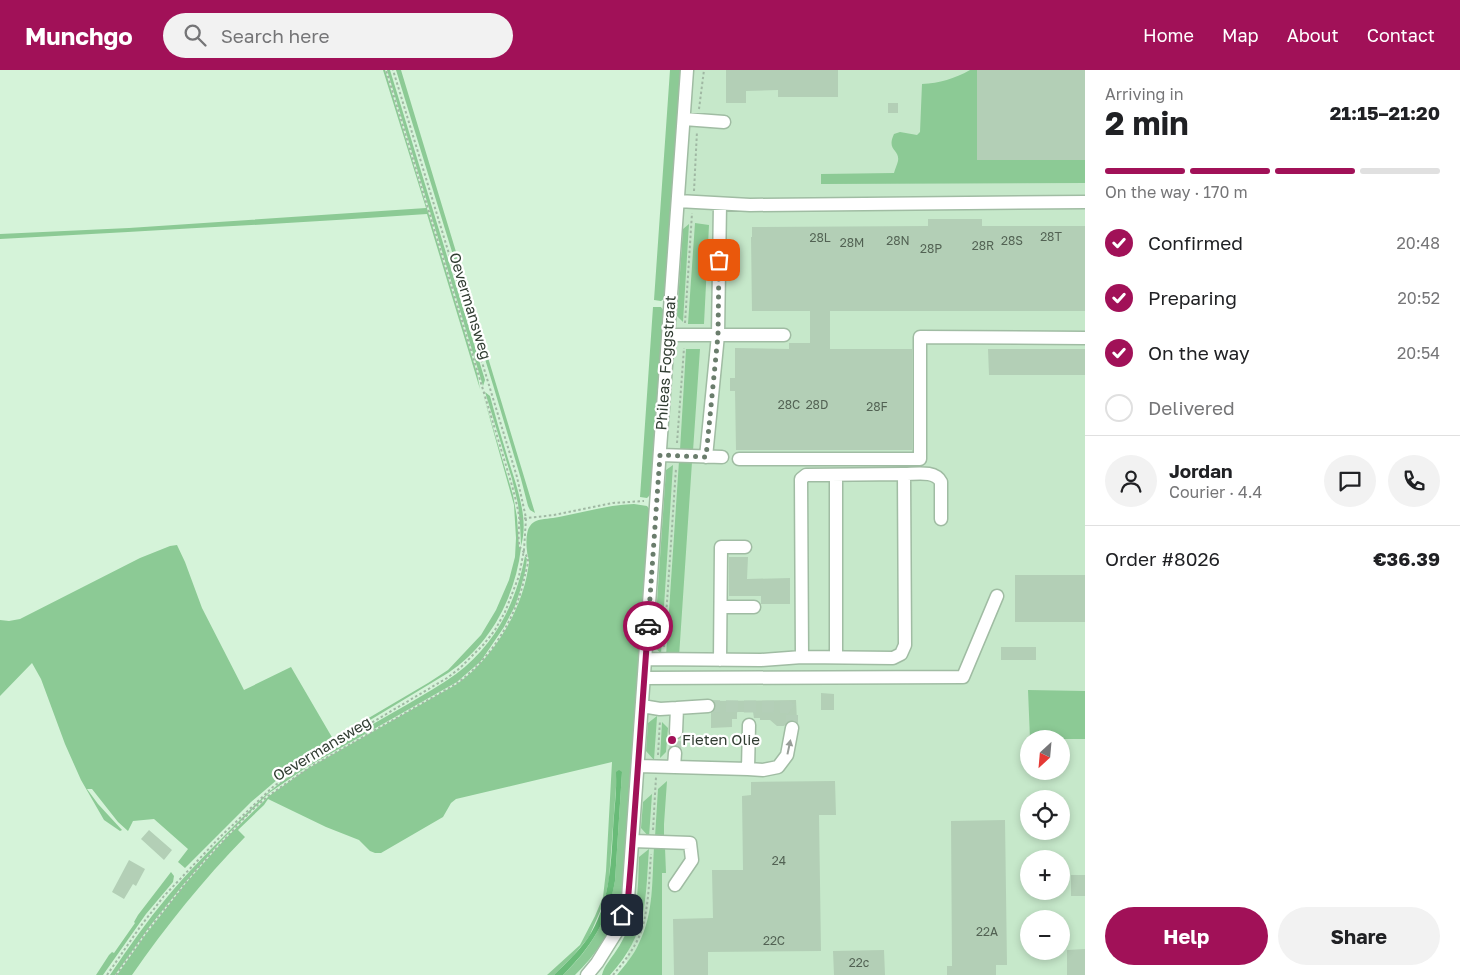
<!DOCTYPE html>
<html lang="en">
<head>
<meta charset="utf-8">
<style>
  :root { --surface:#fff; --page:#f2f2f2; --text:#202124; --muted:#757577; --line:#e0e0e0; --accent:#a11158 }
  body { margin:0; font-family:"Golos Text",sans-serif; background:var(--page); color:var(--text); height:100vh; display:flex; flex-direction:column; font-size:19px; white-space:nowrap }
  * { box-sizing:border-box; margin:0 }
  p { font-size:16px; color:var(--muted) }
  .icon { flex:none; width:28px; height:28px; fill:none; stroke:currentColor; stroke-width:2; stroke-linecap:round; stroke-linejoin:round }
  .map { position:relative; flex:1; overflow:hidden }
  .side { display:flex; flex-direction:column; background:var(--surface); width:375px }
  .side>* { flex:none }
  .needle { width:32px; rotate:206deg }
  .tools { position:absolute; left:1020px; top:660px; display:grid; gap:10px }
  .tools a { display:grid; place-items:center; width:50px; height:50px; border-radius:50%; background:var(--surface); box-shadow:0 2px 8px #0003; font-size:25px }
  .pin { position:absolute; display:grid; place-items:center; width:42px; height:42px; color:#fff; margin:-21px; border-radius:10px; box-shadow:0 2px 8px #0006 }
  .courier { position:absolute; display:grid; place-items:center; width:50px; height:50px; margin:-25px; border:4px solid #a11158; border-radius:50%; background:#fff; color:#222; box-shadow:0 1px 6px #0007 }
  .summary em { font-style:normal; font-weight:700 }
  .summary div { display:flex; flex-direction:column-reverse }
  .summary { display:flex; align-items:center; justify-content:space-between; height:85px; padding:0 20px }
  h1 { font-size:32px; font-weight:700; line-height:38px }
  .bar { display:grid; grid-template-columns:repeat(4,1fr); gap:8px 5px; align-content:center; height:60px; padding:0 20px }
  .bar i { height:6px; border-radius:4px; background:var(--line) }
  .bar .active { background:var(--accent) }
  .bar p { grid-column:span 4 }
  .line { display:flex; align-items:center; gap:12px; padding:0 20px; border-top:1px solid var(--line) }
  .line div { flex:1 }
  .round { display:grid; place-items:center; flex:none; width:52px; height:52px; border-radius:26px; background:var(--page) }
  ol { padding:0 20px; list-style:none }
  li { display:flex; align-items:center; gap:15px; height:55px }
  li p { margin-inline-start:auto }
  li .icon { padding:5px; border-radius:50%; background:var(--accent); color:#fff; stroke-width:4 }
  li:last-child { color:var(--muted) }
  li i { width:28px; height:28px; border:2px solid var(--line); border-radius:50% }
  .cta { display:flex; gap:10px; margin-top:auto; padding:10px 20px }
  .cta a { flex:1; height:58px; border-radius:30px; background:var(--accent); color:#fff; font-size:20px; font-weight:700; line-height:58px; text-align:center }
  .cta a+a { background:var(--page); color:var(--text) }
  header { display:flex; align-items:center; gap:30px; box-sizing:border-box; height:70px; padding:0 25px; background:var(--accent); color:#fff }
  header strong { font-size:24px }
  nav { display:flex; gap:28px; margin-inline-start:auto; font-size:18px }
  .search { width:350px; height:45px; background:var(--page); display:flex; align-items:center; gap:12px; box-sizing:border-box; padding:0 18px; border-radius:28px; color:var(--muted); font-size:19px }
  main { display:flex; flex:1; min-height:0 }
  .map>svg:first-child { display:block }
  .built { fill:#c6e8ca; fill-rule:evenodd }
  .green { fill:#8cca95 }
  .water { fill:#69bb78 }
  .building { fill:#b3cfb6 }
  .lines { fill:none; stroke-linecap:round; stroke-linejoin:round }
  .minor-tunnel { stroke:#b4cfb8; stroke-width:12; stroke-dasharray:12 6; stroke-linecap:butt }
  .minor-casing { stroke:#a0bca3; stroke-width:15 }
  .path { stroke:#a0b8a3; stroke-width:2; stroke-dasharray:2.5 2.5; stroke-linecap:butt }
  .minor { stroke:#fff; stroke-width:12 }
  .oneway { fill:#989e98 }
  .done { stroke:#6a7d6c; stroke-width:5; stroke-dasharray:0 9 }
  .route { stroke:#a11158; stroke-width:6 }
  .poi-dot { fill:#a11158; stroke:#fff; stroke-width:2 }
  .labels { text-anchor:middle; stroke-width:4.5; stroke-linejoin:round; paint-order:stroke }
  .number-label { font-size:12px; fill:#526253 }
  .street-label { font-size:15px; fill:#313d32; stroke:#fff }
  .poi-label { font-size:15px; fill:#313d32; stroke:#fff; text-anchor:start }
</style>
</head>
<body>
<header>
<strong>Munchgo</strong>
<div class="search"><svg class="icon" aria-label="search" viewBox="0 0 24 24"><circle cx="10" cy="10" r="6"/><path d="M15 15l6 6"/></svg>Search here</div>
<nav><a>Home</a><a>Map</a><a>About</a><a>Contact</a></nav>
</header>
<main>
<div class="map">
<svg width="1085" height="905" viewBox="0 0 1085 905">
  <rect width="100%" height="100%" fill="#d5f3d9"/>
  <path class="built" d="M692,0H1085V905H626ZM1029,669H1061V701H1029ZM1029,729H1061V761H1029ZM1029,789H1061V821H1029ZM1029,849H1061V881H1029Z"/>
  <path class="green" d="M383,0H385L477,303L480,319L427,144C285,154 142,161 0,169V164L129,158L426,138Z
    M387,0H390L485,310L483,316Z
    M396,0H401L535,443L530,440L528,436L521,409L493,315Z
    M670,0H681L665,228L661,231L654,230Z
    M970,0H1085V113L821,114V104L894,103C895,99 897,95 898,91C900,79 886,81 894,64L900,62L917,65L920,62L922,14C940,13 954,9 970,0Z
    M695,153L709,155L704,254H688Z
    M689,154L683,252L677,246L683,159Z
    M653,237H661L664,241L651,424L647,428L640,427Z
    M686,279H700L693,381L680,380Z
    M485,322L490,326C495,344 500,363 506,382C514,410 530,446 521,476L520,454L518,434L512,409Z
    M483,324L513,425L517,447L519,477L521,478C515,528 490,575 448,603L357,658L278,709L251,732L185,798L178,792L188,779L154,749L133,751L128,761L118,752L92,719H87L98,734L122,760L120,761L104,750L81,710L65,674L41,609L32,593L0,626V550L9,551L20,549L140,488L170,476L177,475L185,492L202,538L244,620L291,597L333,669L428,613L448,600L481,565L496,540L509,510L515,487L516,468L514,435Z
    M679,391L692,392L679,587L666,586Z
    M673,395L661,584L654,576L666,400Z
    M634,434L647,436L650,440L624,807C623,816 622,826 620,835C612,861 595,886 575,905H563C592,877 607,851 615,811L622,702L617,704L609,809L606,824L601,839L589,867L573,886L554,905H547L580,875L595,846L603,827L606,801L612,692L456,729L451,733L443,747L381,783H375L370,781L359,770L326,757L268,729L264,735L238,760L245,767C203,810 166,856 132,905H117L146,864L186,813L225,769L269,726L307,699L457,614C494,588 524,538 529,492C529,488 527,485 527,481C526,474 526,461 530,456C532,453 534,452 536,451C543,448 551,449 559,447C584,442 608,435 634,434Z
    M525,486L527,489L525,502L520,521L515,536L504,557L481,591L457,612L307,697L269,723L223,769L183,815L150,856L115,905H110C128,878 147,851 168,826C187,803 209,781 230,760C246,744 262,727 280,713C320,683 365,659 408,634C424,624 441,615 456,604C495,575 516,533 525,486Z
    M1028,620L1085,621V669H1030Z
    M657,646V647L654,690L646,681L648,653Z
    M662,652L668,658L666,682L660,688Z
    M667,711L664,754V767H655L658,719Z
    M652,724L649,767L641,758L643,732Z
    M654,777L665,778L666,803H662V905H617C625,895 634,885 639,873C654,844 652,809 654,777Z
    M649,779C645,832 648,863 610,905H602C604,896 611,889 616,881C621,874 625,865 629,857C639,836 638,810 639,787Z
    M171,802L174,806L173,812L146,844L103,905H96L109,885L112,882L114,883L135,853L134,852L138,845Z"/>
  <path class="water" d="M619,700L622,702L615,811C608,851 591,877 563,905H554C566,893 578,882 588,868C609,836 611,797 613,760C614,741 617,721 616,702Z"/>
  <path class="building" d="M726,0H838V27H778V20L746,21V33H726Z
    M977,0H1085V90H977Z
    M888,33H898V43H888Z
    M928,149H982V156H1085V241H830V279H912V380H736L735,321H730V308H735V278L789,279V273H810V241H752L751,167H752V157L928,156Z
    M988,279H1085V305H989Z
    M729,487H748L747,509L790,508V534H761V526H729Z
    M1015,505H1085V552H1015Z
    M1001,577H1036V590H1001Z
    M821,623L834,624V640H821Z
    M796,630L797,651L793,650L789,651L784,656H777L770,650H760V648H754L753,642H737V649H732V657L711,658V643L715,640L716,636L714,631Z
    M835,711L836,745H819L821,881L708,882V905H674L673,849L713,848L712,800H743L742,726L751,725V712Z
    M1005,750L1007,895H996V905H947V896H952L951,751Z
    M149,760L172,780L164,790L141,769Z
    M129,790L145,799L136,816L133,814L124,829L112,822Z
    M1071,805H1085V826H1071Z
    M1085,879V905H1067V880Z
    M884,880L885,905H834L833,881Z"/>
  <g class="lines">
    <path class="minor-tunnel" d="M708,636L788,637L792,640V658
      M675,683L676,662"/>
    <g class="minor-casing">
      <path id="minor" d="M684,49L724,52
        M678,131L750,135L1085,132
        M669,265H784
        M660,385L722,387
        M706,387L718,265L720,134
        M739,389H920V267L1085,268
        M904,404C916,404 935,400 941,412V449
        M836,405V587
        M721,537H754
        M646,589L761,590L802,587L893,588L901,584L905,575L904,404L806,405L801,409L802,587
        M720,590L721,477H745
        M644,608L963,607L997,526
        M642,636L660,639L677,638L676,662
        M677,638L708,636
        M638,696L748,699L749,655
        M674,697L675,683
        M748,699L763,700L778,697L787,685L792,658
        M633,771L690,773L692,790L675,815
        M587,905L597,893L617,861L628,829L687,0"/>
    </g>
    <path class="path" d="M699,39L704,0
      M694,121L697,61
      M685,253L692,143
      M677,373L684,278
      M519,449L554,445L613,433L644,431
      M664,577L676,398
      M658,685L660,650
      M653,760L656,707
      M107,905L140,857L164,826L220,767L274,716L356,662L447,608L460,598L484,574L495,560L505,542L519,506L524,480L526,448L517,407L393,0
      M116,905L148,860L197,799L250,742L268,726L310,697L456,614C491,589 517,547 525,505C526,501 528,494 528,490C527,484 522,481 520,477C517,470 520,454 519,446C517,434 514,423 511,412L386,0
      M613,905C624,892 635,878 641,862C649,838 649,810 651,784"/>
    <use href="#minor" class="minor"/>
  </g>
  <defs><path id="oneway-solid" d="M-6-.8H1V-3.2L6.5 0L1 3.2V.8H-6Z" transform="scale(1.25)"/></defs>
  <use class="oneway" href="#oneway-solid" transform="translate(789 677) rotate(-78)"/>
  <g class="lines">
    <path class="done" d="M648,556L660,385L706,387L718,265L719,190"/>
    <path class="route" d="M622,845L628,829L631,793L648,556"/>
  </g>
  <circle class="poi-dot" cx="672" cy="670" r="5"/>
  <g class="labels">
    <g class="number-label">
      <text x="1051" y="171">28T</text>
      <text x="820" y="172">28L</text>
      <text x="898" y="175">28N</text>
      <text x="1012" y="175">28S</text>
      <text x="852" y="177">28M</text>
      <text x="983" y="180">28R</text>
      <text x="931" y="183">28P</text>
      <text x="789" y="339">28C</text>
      <text x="817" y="339">28D</text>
      <text x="877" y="341">28F</text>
      <text x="779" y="795">24</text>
      <text x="987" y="866">22A</text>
      <text x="774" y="875">22C</text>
      <text x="859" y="897">22c</text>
    </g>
    <g class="street-label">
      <text transform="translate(470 236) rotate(73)" y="5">Oevermansweg</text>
      <text transform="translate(666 293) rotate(-86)" y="5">Phileas Foggstraat</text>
      <text transform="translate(322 679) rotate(-31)" y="5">Oevermansweg</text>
    </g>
    <g class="poi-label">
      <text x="682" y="675">Fieten Olie</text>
    </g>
  </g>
</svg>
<div class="tools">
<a><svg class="needle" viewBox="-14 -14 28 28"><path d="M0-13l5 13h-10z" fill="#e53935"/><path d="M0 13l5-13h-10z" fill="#757577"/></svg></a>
<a><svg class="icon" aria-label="locate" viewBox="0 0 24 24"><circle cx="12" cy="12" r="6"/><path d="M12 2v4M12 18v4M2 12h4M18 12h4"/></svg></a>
<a>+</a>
<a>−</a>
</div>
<div class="pin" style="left:719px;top:190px;background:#ea580c"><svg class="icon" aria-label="bag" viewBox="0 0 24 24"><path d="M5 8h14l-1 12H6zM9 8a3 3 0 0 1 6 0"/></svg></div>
<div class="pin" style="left:622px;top:845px;background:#1f2937"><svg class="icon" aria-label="home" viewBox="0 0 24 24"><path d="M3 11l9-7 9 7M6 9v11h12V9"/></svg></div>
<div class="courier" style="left:648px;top:556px"><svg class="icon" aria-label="car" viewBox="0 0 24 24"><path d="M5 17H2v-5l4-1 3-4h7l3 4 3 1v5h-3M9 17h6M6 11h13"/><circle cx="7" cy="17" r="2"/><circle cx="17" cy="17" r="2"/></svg></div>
</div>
<section class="side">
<div class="summary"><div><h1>2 min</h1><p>Arriving in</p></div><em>21:15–21:20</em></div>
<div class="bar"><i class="active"></i><i class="active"></i><i class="active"></i><i></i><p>On the way · 170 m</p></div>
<ol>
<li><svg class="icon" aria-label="check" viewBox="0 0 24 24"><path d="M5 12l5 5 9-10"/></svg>Confirmed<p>20:48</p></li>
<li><svg class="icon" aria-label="check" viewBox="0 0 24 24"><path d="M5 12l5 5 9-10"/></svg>Preparing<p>20:52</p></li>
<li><svg class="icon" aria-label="check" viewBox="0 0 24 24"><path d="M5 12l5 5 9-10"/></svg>On the way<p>20:54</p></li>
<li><i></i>Delivered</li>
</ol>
<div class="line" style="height:90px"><a class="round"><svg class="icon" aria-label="person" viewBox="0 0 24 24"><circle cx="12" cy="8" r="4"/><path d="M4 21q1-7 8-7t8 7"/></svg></a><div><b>Jordan</b><p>Courier · 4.4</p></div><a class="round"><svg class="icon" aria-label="chat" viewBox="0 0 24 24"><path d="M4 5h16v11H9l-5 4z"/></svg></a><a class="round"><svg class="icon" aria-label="phone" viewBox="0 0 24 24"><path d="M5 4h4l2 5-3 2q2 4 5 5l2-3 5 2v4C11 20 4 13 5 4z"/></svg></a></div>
<div class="line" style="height:65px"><div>Order #8026</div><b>€36.39</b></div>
<div class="cta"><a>Help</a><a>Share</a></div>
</section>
</main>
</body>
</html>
